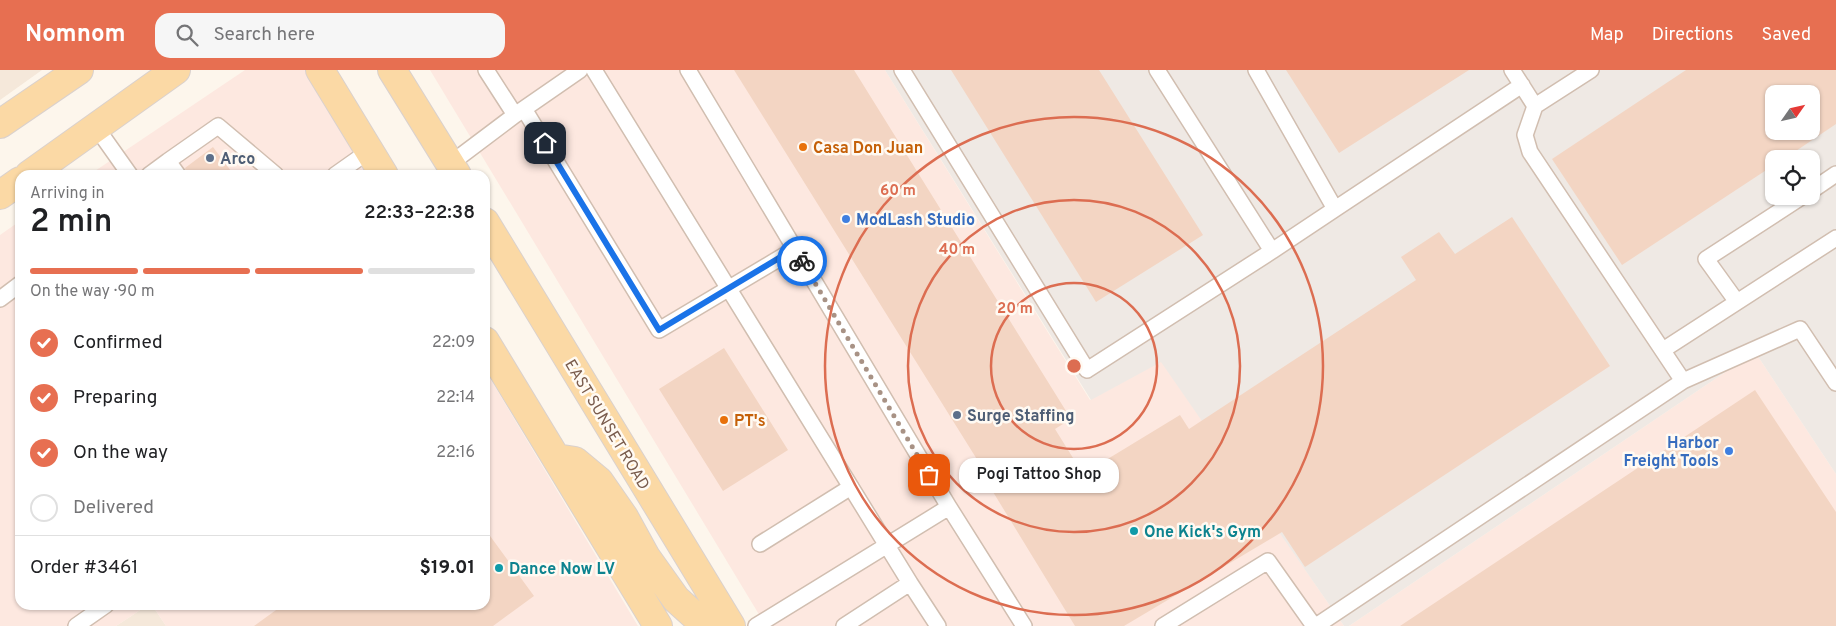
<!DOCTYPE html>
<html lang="en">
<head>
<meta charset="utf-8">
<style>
  :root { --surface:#fff; --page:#f6f6f6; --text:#202124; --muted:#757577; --line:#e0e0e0; --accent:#e76f51 }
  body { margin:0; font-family:Overpass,sans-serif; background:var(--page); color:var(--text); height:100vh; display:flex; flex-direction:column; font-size:19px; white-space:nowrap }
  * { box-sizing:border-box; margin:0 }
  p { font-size:16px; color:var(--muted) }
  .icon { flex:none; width:28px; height:28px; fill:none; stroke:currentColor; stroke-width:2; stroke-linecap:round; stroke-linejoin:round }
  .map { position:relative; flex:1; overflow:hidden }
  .panel { position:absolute; left:15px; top:100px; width:475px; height:440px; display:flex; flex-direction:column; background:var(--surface); border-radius:15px; box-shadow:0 1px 4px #0004 }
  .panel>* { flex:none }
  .needle { width:32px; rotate:56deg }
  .controls { position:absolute; left:1765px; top:15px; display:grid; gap:10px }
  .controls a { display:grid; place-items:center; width:55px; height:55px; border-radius:10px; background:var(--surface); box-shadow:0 1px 4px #0004; font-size:25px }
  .pin { position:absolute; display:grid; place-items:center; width:42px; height:42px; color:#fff; margin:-21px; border-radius:10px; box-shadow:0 2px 8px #0006 }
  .courier { position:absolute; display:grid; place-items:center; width:50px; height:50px; margin:-25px; border:4px solid #1a73e8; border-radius:50%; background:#fff; color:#222; box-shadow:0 1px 6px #0007 }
  .bubble { position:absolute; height:35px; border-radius:15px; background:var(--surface); box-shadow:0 1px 4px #0004; font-size:16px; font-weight:600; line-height:35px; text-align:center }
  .summary em { font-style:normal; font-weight:600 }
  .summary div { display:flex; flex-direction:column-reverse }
  .summary { display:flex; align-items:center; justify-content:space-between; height:85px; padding:0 15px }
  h1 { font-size:32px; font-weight:600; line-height:38px }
  .bar { display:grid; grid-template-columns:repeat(4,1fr); gap:8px 5px; align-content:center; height:60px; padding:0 15px }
  .bar i { height:6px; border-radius:4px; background:var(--line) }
  .bar .active { background:var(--accent) }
  .bar p { grid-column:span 4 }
  .line { display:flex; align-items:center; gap:12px; padding:0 15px; border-top:1px solid var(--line) }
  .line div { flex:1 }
  ol { padding:0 15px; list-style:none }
  li { display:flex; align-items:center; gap:15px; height:55px }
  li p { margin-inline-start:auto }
  li .icon { padding:5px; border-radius:50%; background:var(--accent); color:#fff; stroke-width:4 }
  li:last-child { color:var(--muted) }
  li i { width:28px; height:28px; border:2px solid var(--line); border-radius:50% }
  header { display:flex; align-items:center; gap:30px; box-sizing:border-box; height:70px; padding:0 25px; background:var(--accent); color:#fff }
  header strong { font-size:24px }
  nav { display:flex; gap:28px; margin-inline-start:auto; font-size:18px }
  .search { width:350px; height:45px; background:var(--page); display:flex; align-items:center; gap:12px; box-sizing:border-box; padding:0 18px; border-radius:15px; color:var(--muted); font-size:19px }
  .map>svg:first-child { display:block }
  .residential { fill:#f5e8da }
  .commercial { fill:#fde8e0 }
  .industrial { fill:#efe9e4; fill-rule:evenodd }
  .building { fill:#f3d5c3; fill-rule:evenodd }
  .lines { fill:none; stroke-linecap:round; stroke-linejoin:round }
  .lane-casing { stroke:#d1beb0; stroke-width:18 }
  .primary-casing { stroke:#dad1cd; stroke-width:30 }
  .lane { stroke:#fff; stroke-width:15 }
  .primary { stroke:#fbd9a5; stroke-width:28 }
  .done { stroke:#a89285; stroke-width:5; stroke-dasharray:0 9 }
  .route { stroke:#1a73e8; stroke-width:6 }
  .ring { fill:none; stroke:#dc6d51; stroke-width:2.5 }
  .food-dot { fill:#e8710a; stroke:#fffaf3; stroke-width:2 }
  .service-dot { fill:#5c6f8a; stroke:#fffaf3; stroke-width:2 }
  .shop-dot { fill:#3f7fe0; stroke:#fffaf3; stroke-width:2 }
  .culture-dot { fill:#0f9aa8; stroke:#fffaf3; stroke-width:2 }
  .labels { text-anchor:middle; stroke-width:5; stroke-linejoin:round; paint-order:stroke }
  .food-label { font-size:16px; font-weight:bold; fill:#c56008; stroke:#fffaf3; text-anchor:start }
  .service-label { font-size:16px; font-weight:bold; fill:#4e5e75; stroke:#fffaf3; text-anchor:start }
  .shop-label { font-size:16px; font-weight:bold; fill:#366cbe; stroke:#fffaf3; text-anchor:start }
  .street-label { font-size:16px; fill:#7a5c4d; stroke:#fffaf3 }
  .culture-label { font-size:16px; font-weight:bold; fill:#0d838f; stroke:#fffaf3; text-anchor:start }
  .centre { fill:#dc6d51; stroke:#fffaf3; stroke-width:2.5 }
  .ring-label { font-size:15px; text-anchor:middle; font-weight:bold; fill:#dc6d51; stroke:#fffaf3; stroke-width:5; stroke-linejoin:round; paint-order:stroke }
</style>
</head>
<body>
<header>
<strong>Nomnom</strong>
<div class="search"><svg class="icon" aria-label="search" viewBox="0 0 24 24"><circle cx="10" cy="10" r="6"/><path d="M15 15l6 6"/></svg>Search here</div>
<nav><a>Map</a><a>Directions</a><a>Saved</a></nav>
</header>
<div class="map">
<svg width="1836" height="556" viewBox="0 0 1836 556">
  <rect width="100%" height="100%" fill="#fdf6ec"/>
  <path class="residential" d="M0,0H42L0,30Z
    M148,535H152L166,556H116Z"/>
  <path class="commercial" d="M245,0H306L369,105H89Z
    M430,0H885L1090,330L1161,291L1344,556H766Z
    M20,151V535H148L116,556H0V165Z
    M1755,282L1836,404V556H1349Z
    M485,300L638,556H166L152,535H485Z"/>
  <path class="industrial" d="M885,0H1836V404L1755,282L1349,556H1344L1161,292L1091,330ZM1774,24H1811V61H1774ZM1774,89H1811V126H1774Z"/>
  <path class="building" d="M734,0H854L1071,349L1055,359L1083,404L1180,345L1189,359L1416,210L1401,187L1439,162L1455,184L1512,147L1610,296L1305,497L1282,462L1124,556H1075L990,417L993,415Z
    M951,0H1099L1203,165L1096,232Z
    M1286,0H1469L1339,83Z
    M1686,0H1836V54L1784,89H1774V95L1622,195L1552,89ZM1774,24H1811V61H1774Z
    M213,77L234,105H187L185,98Z
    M724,278L788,380L723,421L659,319Z
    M1755,320L1836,442V556H1400Z
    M485,459L534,526L493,556H254L283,535H485Z"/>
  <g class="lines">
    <g class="lane-casing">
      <path id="lane" d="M486,0L515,45
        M594,0L910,513
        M688,0L949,437L1024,556
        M902,0L1087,300L1272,181L1157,0
        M1256,0L1335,139L1272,181
        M1512,0L1535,36L1591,0
        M524,39L659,260L795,179
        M96,57L130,105
        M450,94L515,45L580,0
        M149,105L168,91
        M178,105L168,91L218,56L276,105
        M335,105L369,81
        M1811,121L1836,104
        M1335,139L1522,15
        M0,229L20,214
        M1737,232L1706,189L1803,126
        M1663,280L1836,168
        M1683,311L1800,259L1836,313
        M760,474L851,417
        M76,556L106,535
        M756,556L949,437
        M844,556L910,513L938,556
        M1163,556L1268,491L1314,556
        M1316,556L1683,311L1530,82L1525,65L1535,36"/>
    </g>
    <g class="primary-casing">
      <path id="primary" d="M320,0L384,105
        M392,0L457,105
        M0,54L79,0
        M29,105L176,0
        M0,125L20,111
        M485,152L731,556
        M485,271L658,556
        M556,388L575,391L599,411L624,447L646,487L676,529L706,556"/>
    </g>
    <use href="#lane" class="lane"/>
    <use href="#primary" class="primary"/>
  </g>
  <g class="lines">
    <path class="done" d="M802,191L929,405"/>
    <path class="route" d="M545,73L659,260L794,179L802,191"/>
  </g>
  <g class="ring">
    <circle cx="1074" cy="296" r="83"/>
    <circle cx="1074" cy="296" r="166"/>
    <circle cx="1074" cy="296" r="249"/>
  </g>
  <g class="food-dot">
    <circle cx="803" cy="77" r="5"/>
    <circle cx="724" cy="350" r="5"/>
  </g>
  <g class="service-dot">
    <circle cx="210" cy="88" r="5"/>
    <circle cx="957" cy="345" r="5"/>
  </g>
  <g class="shop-dot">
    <circle cx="846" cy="149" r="5"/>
    <circle cx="1729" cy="381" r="5"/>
  </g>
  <g class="culture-dot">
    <circle cx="1134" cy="461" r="5"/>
    <circle cx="499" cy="498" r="5"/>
  </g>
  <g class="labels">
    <g class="food-label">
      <text x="813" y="83">Casa Don Juan</text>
      <text x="734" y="356">PT's</text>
    </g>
    <g class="service-label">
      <text x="220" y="94">Arco</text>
      <text x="967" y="351">Surge Staffing</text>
    </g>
    <g class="shop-label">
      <text x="856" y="155">ModLash Studio</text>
      <text x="1719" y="378" text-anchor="end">Harbor<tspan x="1719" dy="18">Freight Tools</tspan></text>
    </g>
    <g class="street-label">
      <text transform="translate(608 354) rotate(59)" y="6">EAST SUNSET ROAD</text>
    </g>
    <g class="culture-label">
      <text x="1144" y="467">One Kick's Gym</text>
      <text x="509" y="504">Dance Now LV</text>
    </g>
  </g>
  <circle cx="1074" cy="296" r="8" class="centre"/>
  <g class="ring-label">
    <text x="898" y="125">60 m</text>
    <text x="957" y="184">40 m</text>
    <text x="1015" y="243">20 m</text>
  </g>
</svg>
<div class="controls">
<a><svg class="needle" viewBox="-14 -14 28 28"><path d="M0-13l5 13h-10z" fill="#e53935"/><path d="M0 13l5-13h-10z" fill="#757577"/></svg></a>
<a><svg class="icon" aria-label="locate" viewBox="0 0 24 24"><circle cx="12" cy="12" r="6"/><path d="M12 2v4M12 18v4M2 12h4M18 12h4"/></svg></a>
</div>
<div class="pin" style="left:929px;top:405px;background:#ea580c"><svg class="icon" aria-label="bag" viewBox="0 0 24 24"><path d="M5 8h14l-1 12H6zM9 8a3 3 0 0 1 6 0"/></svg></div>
<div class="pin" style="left:545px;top:73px;background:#1f2937"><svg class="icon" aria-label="home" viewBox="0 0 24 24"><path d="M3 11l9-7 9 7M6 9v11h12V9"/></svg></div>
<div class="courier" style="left:802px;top:191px"><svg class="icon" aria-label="bike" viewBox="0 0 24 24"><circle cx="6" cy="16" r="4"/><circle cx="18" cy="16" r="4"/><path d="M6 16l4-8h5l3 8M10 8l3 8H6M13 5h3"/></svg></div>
<div class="bubble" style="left:959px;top:388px;width:160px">Pogi Tattoo Shop</div>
<section class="panel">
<div class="summary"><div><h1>2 min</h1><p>Arriving in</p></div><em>22:33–22:38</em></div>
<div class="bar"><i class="active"></i><i class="active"></i><i class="active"></i><i></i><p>On the way · 90 m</p></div>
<ol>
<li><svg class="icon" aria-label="check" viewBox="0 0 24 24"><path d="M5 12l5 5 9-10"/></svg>Confirmed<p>22:09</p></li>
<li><svg class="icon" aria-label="check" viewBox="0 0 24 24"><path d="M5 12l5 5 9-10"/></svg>Preparing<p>22:14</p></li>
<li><svg class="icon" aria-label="check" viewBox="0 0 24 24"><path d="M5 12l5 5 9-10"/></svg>On the way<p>22:16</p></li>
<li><i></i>Delivered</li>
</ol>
<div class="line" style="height:65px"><div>Order #3461</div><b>$19.01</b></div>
</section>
</div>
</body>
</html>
